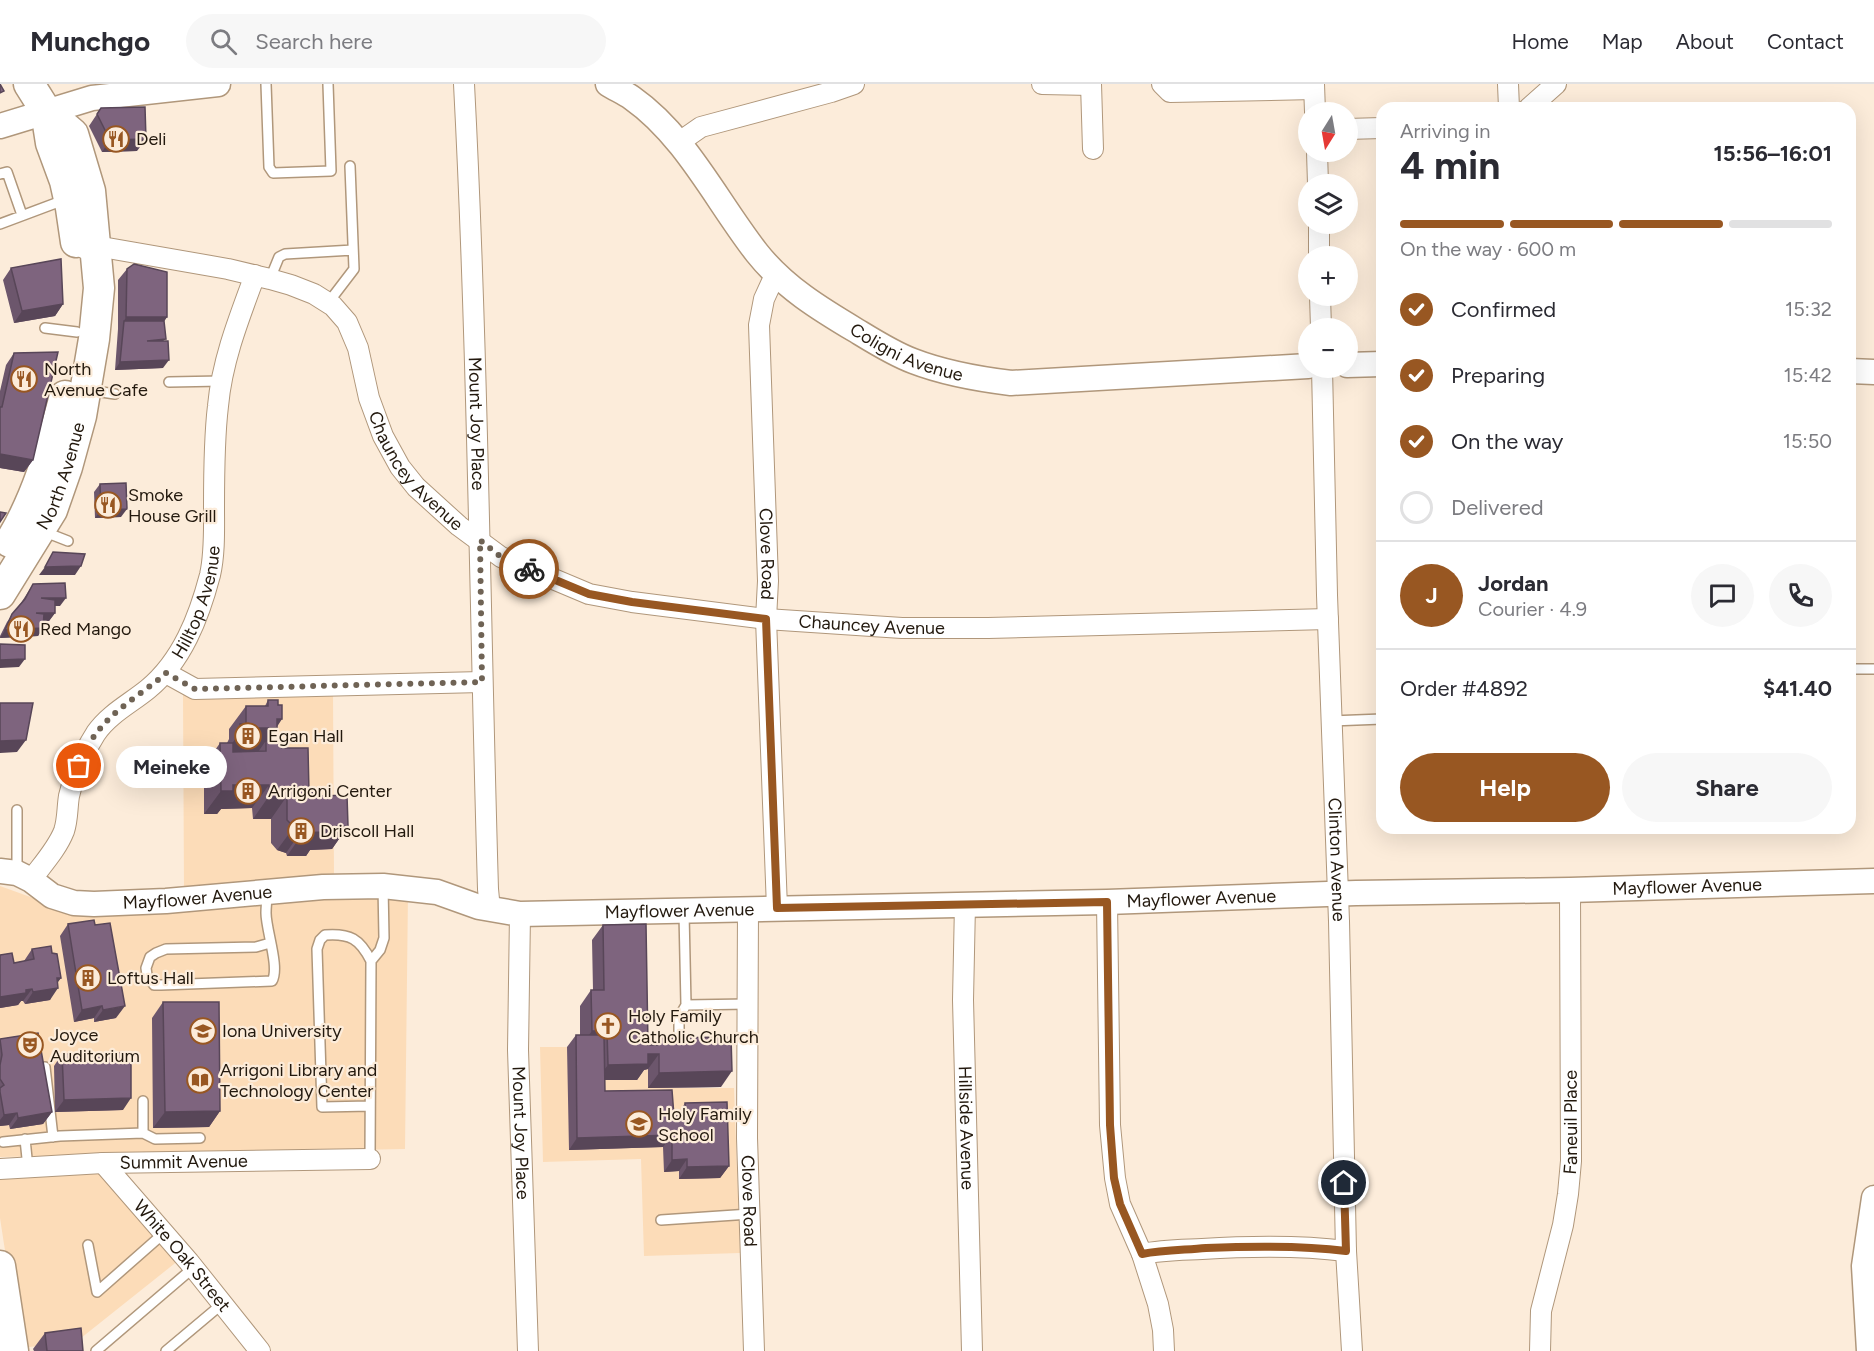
<!DOCTYPE html>
<html lang="en">
<head>
<meta charset="utf-8">
<style>
  :root { --surface:#fff; --page:#f7f7f7; --text:#2b2b33; --muted:#7c7c81; --line:#e1e1e2; --accent:#985722 }
  body { margin:0; font-family:Figtree,sans-serif; background:var(--page); color:var(--text); height:100vh; display:flex; flex-direction:column; font-size:22px; white-space:nowrap }
  * { box-sizing:border-box; margin:0 }
  p { font-size:20px; color:var(--muted) }
  .icon { flex:none; width:33px; height:33px; fill:none; stroke:currentColor; stroke-width:2; stroke-linecap:round; stroke-linejoin:round }
  .map { position:relative; flex:1; overflow:hidden }
  .panel { position:absolute; left:1376px; top:18px; width:480px; height:732px; display:flex; flex-direction:column; background:var(--surface); border-radius:18px; box-shadow:0 6px 24px #0002 }
  .panel>* { flex:none }
  .needle { width:39px; rotate:191deg }
  .fabs { position:absolute; left:1298px; top:18px; display:grid; gap:12px }
  .fabs a { display:grid; place-items:center; width:60px; height:60px; border-radius:50%; background:var(--surface); box-shadow:0 6px 24px #0002; font-size:30px }
  .pin { position:absolute; display:grid; place-items:center; width:51px; height:51px; color:#fff; margin:-26px; border:3px solid #fff; border-radius:50%; box-shadow:0 2px 6px #0007 }
  .courier { position:absolute; display:grid; place-items:center; width:60px; height:60px; margin:-30px; border:4px solid #985722; border-radius:50%; background:#fff; color:#222; box-shadow:0 2px 8px #0007 }
  .bubble { position:absolute; height:42px; border-radius:21px; background:var(--surface); box-shadow:0 6px 24px #0002; font-size:20px; font-weight:700; line-height:42px; text-align:center }
  .summary em { font-style:normal; font-weight:700 }
  .summary div { display:flex; flex-direction:column-reverse }
  .summary { display:flex; align-items:center; justify-content:space-between; height:102px; padding:0 24px }
  h1 { font-size:39px; font-weight:700; line-height:45px }
  .bar { display:grid; grid-template-columns:repeat(4,1fr); gap:9px 6px; align-content:center; height:72px; padding:0 24px }
  .bar i { height:8px; border-radius:4px; background:var(--line) }
  .bar .selected { background:var(--accent) }
  .bar p { grid-column:span 4 }
  .line { display:flex; align-items:center; gap:15px; padding:0 24px; border-top:2px solid var(--line) }
  .line div { flex:1 }
  .round { display:grid; place-items:center; flex:none; width:63px; height:63px; border-radius:32px; background:var(--page) }
  ol { padding:0 24px; list-style:none }
  li { display:flex; align-items:center; gap:18px; height:66px }
  li p { margin-inline-start:auto }
  li .icon { padding:6px; border-radius:50%; background:var(--accent); color:#fff; stroke-width:4 }
  li:last-child { color:var(--muted) }
  li i { width:33px; height:33px; border:3px solid var(--line); border-radius:50% }
  .button { display:flex; gap:12px; margin-top:auto; padding:12px 24px }
  .button a { flex:1; height:69px; border-radius:36px; background:var(--accent); color:#fff; font-size:24px; font-weight:700; line-height:69px; text-align:center }
  .button a+a { background:var(--page); color:var(--text) }
  header { display:flex; align-items:center; gap:36px; box-sizing:border-box; height:84px; padding:0 30px; background:var(--surface); border-bottom:2px solid var(--line) }
  header strong { font-size:28px }
  nav { display:flex; gap:33px; margin-inline-start:auto; font-size:21px }
  .search { width:420px; height:54px; background:var(--page); display:flex; align-items:center; gap:15px; box-sizing:border-box; padding:0 21px; border-radius:33px; color:var(--muted); font-size:22px }
  .map>svg:first-child { display:block }
  .built { fill:#fcdcb8 }
  .lines { fill:none; stroke-linecap:round; stroke-linejoin:round }
  .service-casing { stroke:#b0977b; stroke-width:12 }
  .minor-casing { stroke:#b0977b; stroke-width:22 }
  .tertiary-casing { stroke:#b0977b; stroke-width:27 }
  .primary-casing { stroke:#b0977b; stroke-width:33 }
  .service { stroke:#fff; stroke-width:9 }
  .minor { stroke:#fff; stroke-width:20 }
  .tertiary { stroke:#fff; stroke-width:24 }
  .primary { stroke:#fff; stroke-width:30 }
  .wall { fill:#6c566c }
  .shaded-wall { fill:#584658 }
  .building { fill:#7e647e; stroke:#584658; stroke-width:1.5 }
  .done { stroke:#6f6355; stroke-width:6; stroke-dasharray:0 10.8 }
  .route { stroke:#985722; stroke-width:8 }
  .labels { text-anchor:middle; stroke-width:4.5; stroke-linejoin:round; paint-order:stroke }
  .poi-label { font-size:18px; fill:#23190e; stroke:#fcecda; text-anchor:start }
  .street-label { font-size:18px; fill:#23190e; stroke:#fcecda }
</style>
</head>
<body>
<header>
<strong>Munchgo</strong>
<div class="search"><svg class="icon" aria-label="search" viewBox="0 0 24 24"><circle cx="10" cy="10" r="6"/><path d="M15 15l6 6"/></svg>Search here</div>
<nav><a>Home</a><a>Map</a><a>About</a><a>Contact</a></nav>
</header>
<div class="map">
<svg width="1874" height="1267" viewBox="0 0 1874 1267">
  <rect width="100%" height="100%" fill="#fcecda"/>
  <path class="built" d="M333,607L334,792L184,807L183,610Z
    M0,802L47,819L408,809L405,1065L0,1073Z
    M540,963H596L637,986L648,985L649,1004H734L740,1169L644,1172L641,1075L543,1078Z
    M100,1086L179,1176L76,1258L20,1264L0,1134V1093Z"/>
  <g class="lines">
    <g class="service-casing">
      <path id="service" d="M266,0L269,83L273,89L331,87L328,0
        M0,90L7,88L22,131
        M0,140L64,116
        M270,195L279,173L285,170L353,166
        M328,219L354,185L350,82
        M45,244L77,248
        M169,298L222,297
        M88,306L115,310
        M45,448L68,457
        M1850,585H1874
        M1331,637L1382,635
        M17,726V787
        M267,809C267,816 266,822 266,829C266,846 280,884 272,897L161,901H154L147,891L146,884L150,873L156,869L166,865L256,863L270,859
        M684,829L686,921L748,920
        M679,953V933L686,921
        M45,983L53,1053
        M370,1022L322,1023L317,865L320,856L325,851C350,849 360,855 371,877
        M143,1049V1017
        M25,1055L28,1084
        M3,1058L60,1052L143,1049L155,1055L200,1054
        M370,1075L371,877L380,866L384,854L383,802
        M661,1136L750,1130
        M88,1161L97,1208L164,1149
        M96,1267L193,1184
        M166,1267L222,1220"/>
    </g>
    <g class="minor-casing">
      <g id="minor">
        <path id="s1" d="M464,0C478,268 480,537 488,805L490,826"/>
        <path d="M1042,0L1091,1"/>
        <path d="M1091,0L1093,65"/>
        <path d="M1162,0L1170,8L1314,5"/>
        <path d="M1314,0L1315,28"/>
        <path d="M1508,0L1509,24"/>
        <path d="M1529,24L1556,0"/>
        <path d="M1347,45L1382,44"/>
        <path d="M678,59L701,43L831,8L854,0"/>
        <path d="M1317,68L1318,100"/>
        <path d="M1319,140V172"/>
        <path id="s2" d="M84,164L96,162L228,185L270,195L291,201L314,210L333,222L347,238L358,264L369,314L383,352L400,383L416,403L459,442L501,473L589,510L632,518L766,535L902,544H988L1328,535"/>
        <path id="s3" d="M775,191L764,215L759,241L768,497L766,535L777,824"/>
        <path d="M1320,212L1321,244"/>
        <path id="s4" d="M1322,284L1327,511L1339,837L1346,1167L1352,1267"/>
        <path d="M166,589L195,605L482,598"/>
        <path id="s5" d="M31,796C42,781 57,765 64,747C68,735 67,724 69,712C74,690 84,668 96,649C109,630 131,619 148,605C182,577 199,533 210,491C215,469 214,445 214,423C214,389 214,355 218,322C222,277 239,234 255,191"/>
        <path d="M1107,818L1110,1041L1115,1094L1120,1120L1142,1170L1158,1220L1163,1246L1164,1267"/>
        <path id="s6" d="M965,820L963,916L972,1267"/>
        <path id="s7" d="M748,825L747,1054L754,1267"/>
        <path id="s8" d="M520,830L518,966L528,1267"/>
        <path id="s9" d="M103,1079L189,1178L260,1267"/>
        <path id="s10" d="M0,1085L103,1079L370,1075"/>
        <path d="M1142,1170C1162,1166 1182,1166 1202,1165C1249,1162 1298,1161 1346,1167"/>
        <path id="s11" d="M1540,1267L1541,1227L1563,1141L1568,1110L1571,1077L1570,806"/>
      </g>
    </g>
    <g class="tertiary-casing">
      <g id="tertiary">
        <path id="s12" d="M608,0C616,5 625,9 632,14C686,52 717,118 757,169C784,203 820,225 857,247C875,258 894,270 913,277C944,289 978,295 1011,299L1308,282"/>
        <path d="M0,42L92,14L218,0"/>
        <path d="M1347,281L1382,280"/>
        <path d="M1850,287L1874,288"/>
        <path id="s13" d="M0,787L17,789L31,796L52,812L74,819L94,820L166,817L323,803L383,802L437,808L479,823L520,830L1107,818L1356,809L1570,806L1874,797"/>
        <path d="M1869,1267L1864,1182L1874,1114"/>
      </g>
    </g>
    <g class="primary-casing">
      <g id="primary">
        <path d="M46,27L51,59L65,97L71,124L76,158"/>
        <path d="M10,458C38,413 51,363 65,312"/>
        <path id="s14" d="M0,510L52,426L67,383L81,332L94,255L99,204L90,107L73,50L46,27L29,0"/>
        <path d="M0,1182L13,1267"/>
      </g>
    </g>
    <use href="#service" class="service"/>
    <use href="#minor" class="minor"/>
    <use href="#tertiary" class="tertiary"/>
    <use href="#primary" class="primary"/>
  </g>
  <path class="wall" d="M101,24L137,67L102,68L89,42Z
    M11,184L63,220L55,232L14,239L3,196Z
    M127,185L167,233L164,237L163,284L115,286L118,245V196Z
    M14,269L33,376L24,388L0,384V307L6,281Z
    M100,400L121,433L95,434L94,408Z
    M33,500L60,522H55V529L49,537H44L43,544L38,552L0,554V552L7,538L21,519Z
    M268,616L277,643V644L268,657L282,664L309,709L321,712L348,742L332,765L310,766L306,772H287L286,769L277,766L271,759V735H253L252,724L221,725L217,730H204V682L220,659H227L229,655V645L246,622H265Z
    M68,840L116,934L94,938V934L74,938L60,852Z
    M603,841L648,961H653L658,954L721,1003L648,1004V985L644,986L637,996H605V1007L674,1032H677L685,1019L729,1082L720,1094L679,1095V1087L664,1088L663,1063L569,1066L567,963L576,951H580V922L591,906H593L592,856Z
    M32,865L52,869L61,894L57,898L50,916L25,920L23,917H21L18,921L0,924V871L14,879L24,877Z
    M163,918L220,1027L209,1043L153,1044L152,934Z
    M0,955L52,1028L43,1040L10,1045L9,1041L0,1042Z
    M62,970L123,1026L55,1028L54,982Z
    M45,1249L83,1267H34L33,1265Z"/>
  <path class="shaded-wall" d="M146,55L137,67L102,68L110,56Z
    M63,220L55,232L14,239L22,227Z
    M126,233H167L159,245L124,237Z
    M169,276L163,284L115,286L120,278Z
    M0,370L33,376L24,388L0,384Z
    M127,425L121,433L95,434L101,426Z
    M81,482L75,491H39L45,483Z
    M41,514H66L60,522H36Z
    M36,529H55L49,537H31Z
    M43,544L38,552L0,554L5,546Z
    M25,575L19,583L0,584V576Z
    M277,635H282L266,660V658H265L258,668L224,671L240,648L257,644Z
    M26,656L17,668L0,669V657Z
    M233,701H269L252,724L221,725L217,730H204L221,707Z
    M269,712H287L271,735H253Z
    M348,742L332,765L310,766L306,772H287L303,749L322,743Z
    M294,743L302,746L286,769L277,766Z
    M57,894H61L53,905L58,904L50,916L25,920L33,908Z
    M32,905L23,917H21L18,921L0,924V913Z
    M102,922L94,934L74,938L82,926Z
    M125,922L116,934L94,938L103,926Z
    M592,947H607L596,963H580Z
    M648,970H659L648,985L644,986L637,996H596L608,981Z
    M732,987L721,1003L648,1004L659,989Z
    M131,1014L123,1026L55,1028L64,1016Z
    M220,1027L209,1043L153,1044L165,1028Z
    M52,1028L43,1040L10,1045L18,1034Z
    M17,1029L9,1041L0,1042V1036L4,1031Z
    M672,1051L663,1063L569,1066L577,1054Z
    M687,1075L679,1087L664,1088L672,1076Z
    M729,1082L720,1094L679,1095L687,1083Z"/>
  <path class="building" d="M0,0L4,7L0,9Z
    M145,23L146,55L110,56L97,30L101,24Z
    M61,175L63,220L22,227L11,184Z
    M134,180L167,188V233H126L127,185Z
    M124,237H164L166,255L147,257H168L169,276L120,278Z
    M58,268L33,376L0,370V323H2L14,269Z
    M126,399L127,425L101,426L100,400Z
    M0,428L6,429L0,438Z
    M53,468L85,470L81,482L45,483Z
    M65,499L66,514H41L55,516V529H36L44,530L43,544L5,546L12,530L25,515L33,500Z
    M0,560L25,561V575L0,576Z
    M268,616H278V621H282V635H277V644H257V648H240V640H246V622H268Z
    M0,619H33L26,656L0,657Z
    M266,657H282V664H308L309,709L321,708V712L347,711L348,742L322,743V748L303,749L302,746L294,743L287,736V712H269V701H233V707H221L220,659H233V668L266,667Z
    M94,836L95,841L110,839L125,922L103,926L102,922L82,926L68,840Z
    M646,840L648,961H658V954L731,953L732,987L659,989V970H648V980L608,981L607,947H592L591,906H604L603,841Z
    M51,862L52,869L57,870L61,894H57L58,904L33,908L32,905L26,906V909L0,913V871L12,869L14,879L34,875L32,865Z
    M163,918H219L220,1027L165,1028Z
    M38,949L52,1028L18,1034L17,1029L4,1031L0,1008V1004L4,1001L0,995V981L2,971L0,955Z
    M576,951H604L605,1007L672,1006L674,1032H686L685,1019L727,1018L729,1082L687,1083V1075L672,1076V1051L577,1054Z
    M131,969V1014L64,1016L62,970Z
    M81,1244L83,1267H47L45,1249Z"/>
  <g class="lines">
    <path class="done" d="M79,682C84,670 90,656 99,646C117,623 145,608 166,589L195,605L482,598L480,456L501,473L529,485"/>
    <path class="route" d="M529,485L589,510L632,518L766,535L777,824L1107,818L1110,1041L1114,1094L1120,1120L1142,1170C1163,1166 1185,1166 1206,1164C1252,1162 1300,1161 1346,1167L1344,1099"/>
  </g>
  <defs>
    <g id="restaurant-ring" transform="scale(1.35)"><circle r="9.5" fill="#fcecda" stroke="#985722" stroke-width="1.5"/><path d="M-5-6h1v4h1v-4h1v4h1v-4h1v5L-1.5 .5V6h-2V.5L-5-1ZM5-6V6H3V1.5H1.5Q1.5-4 5-6Z" fill="#985722"/></g>
    <g id="building-ring" transform="scale(1.35)"><circle r="9.5" fill="#fcecda" stroke="#985722" stroke-width="1.5"/><path d="M-4-6H4V6H1V3H-1V6H-4ZM-2.5-4.3h1.7v1.8h-1.7ZM.8-4.3h1.7v1.8H.8ZM-2.5-1h1.7V.8h-1.7ZM.8-1h1.7V.8H.8Z" fill="#985722"/></g>
    <g id="church-ring" transform="scale(1.35)"><circle r="9.5" fill="#fcecda" stroke="#985722" stroke-width="1.5"/><path d="M-1.2-6h2.4v3.5h3.3v2.4h-3.3V6h-2.4V-.1h-3.3v-2.4h3.3Z" fill="#985722"/></g>
    <g id="university-ring" transform="scale(1.35)"><circle r="9.5" fill="#fcecda" stroke="#985722" stroke-width="1.5"/><path d="M0-5L7-2L0 1L-7-2ZM-4 1L0 2.5L4 1V4Q0 6-4 4Z" fill="#985722"/></g>
    <g id="theatre-ring" transform="scale(1.35)"><circle r="9.5" fill="#fcecda" stroke="#985722" stroke-width="1.5"/><path d="M-5-5.5Q0-4 5-5.5V0Q5 5 0 6Q-5 5-5 0ZM-3.3-2.5H-1v1.5H-3.3ZM1-2.5H3.3v1.5H1ZM-2.8 1Q0 5.5 2.8 1Z" fill="#985722"/></g>
    <g id="library-ring" transform="scale(1.35)"><circle r="9.5" fill="#fcecda" stroke="#985722" stroke-width="1.5"/><path d="M-6-4Q-3-5.5-.7-3.5V5Q-3 3-6 4ZM6-4Q3-5.5 .7-3.5V5Q3 3 6 4Z" fill="#985722"/></g>
    <g id="school-ring" transform="scale(1.35)"><circle r="9.5" fill="#fcecda" stroke="#985722" stroke-width="1.5"/><path d="M0-5L7-2L0 1L-7-2ZM-4 1L0 2.5L4 1V4Q0 6-4 4Z" fill="#985722"/></g>
  </defs>
  <g fill-rule="evenodd">
    <use href="#restaurant-ring" x="116" y="55"/>
    <use href="#restaurant-ring" x="24" y="295"/>
    <use href="#restaurant-ring" x="108" y="421"/>
    <use href="#restaurant-ring" x="21" y="545"/>
    <use href="#building-ring" x="248" y="652"/>
    <use href="#building-ring" x="248" y="707"/>
    <use href="#building-ring" x="301" y="747"/>
    <use href="#building-ring" x="88" y="894"/>
    <use href="#church-ring" x="608" y="942"/>
    <use href="#university-ring" x="203" y="947"/>
    <use href="#theatre-ring" x="30" y="961"/>
    <use href="#library-ring" x="200" y="996"/>
    <use href="#school-ring" x="639" y="1040"/>
  </g>
  <g class="labels">
    <g class="poi-label">
      <text x="136" y="61">Deli</text>
      <text x="44" y="291">North<tspan x="44" dy="21">Avenue Cafe</tspan></text>
      <text x="128" y="417">Smoke<tspan x="128" dy="21">House Grill</tspan></text>
      <text x="40" y="551">Red Mango</text>
      <text x="268" y="658">Egan Hall</text>
      <text x="268" y="713">Arrigoni Center</text>
      <text x="320" y="753">Driscoll Hall</text>
      <text x="107" y="900">Loftus Hall</text>
      <text x="628" y="938">Holy Family<tspan x="628" dy="21">Catholic Church</tspan></text>
      <text x="222" y="953">Iona University</text>
      <text x="50" y="957">Joyce<tspan x="50" dy="21">Auditorium</tspan></text>
      <text x="220" y="992">Arrigoni Library and<tspan x="220" dy="21">Technology Center</tspan></text>
      <text x="658" y="1036">Holy Family<tspan x="658" dy="21">School</tspan></text>
    </g>
    <g class="street-label">
      <text dy="6" stroke="none"><textPath href="#s12" startOffset="410">Coligni Avenue</textPath></text>
      <text dy="6" stroke="none"><textPath href="#s1" startOffset="340">Mount Joy Place</textPath></text>
      <text dy="6" stroke="none"><textPath href="#s2" startOffset="447">Chauncey Avenue</textPath></text>
      <text dy="6" stroke="none"><textPath href="#s14" startOffset="134">North Avenue</textPath></text>
      <text dy="6" stroke="none"><textPath href="#s3" startOffset="282">Clove Road</textPath></text>
      <text dy="6" stroke="none"><textPath href="#s5" startOffset="334">Hilltop Avenue</textPath></text>
      <text dy="6" stroke="none"><textPath href="#s2" startOffset="951">Chauncey Avenue</textPath></text>
      <text dy="6" stroke="none"><textPath href="#s4" startOffset="492">Clinton Avenue</textPath></text>
      <text dy="6" stroke="none"><textPath href="#s13" startOffset="1700">Mayflower Avenue</textPath></text>
      <text dy="6" stroke="none"><textPath href="#s13" startOffset="206">Mayflower Avenue</textPath></text>
      <text dy="6" stroke="none"><textPath href="#s13" startOffset="1214">Mayflower Avenue</textPath></text>
      <text dy="6" stroke="none"><textPath href="#s13" startOffset="692">Mayflower Avenue</textPath></text>
      <text dy="6" stroke="none"><textPath href="#s11" startOffset="232">Faneuil Place</textPath></text>
      <text dy="6" stroke="none"><textPath href="#s6" startOffset="224">Hillside Avenue</textPath></text>
      <text dy="6" stroke="none"><textPath href="#s8" startOffset="219">Mount Joy Place</textPath></text>
      <text dy="6" stroke="none"><textPath href="#s10" startOffset="184">Summit Avenue</textPath></text>
      <text dy="6" stroke="none"><textPath href="#s7" startOffset="292">Clove Road</textPath></text>
      <text dy="6" stroke="none"><textPath href="#s9" startOffset="122">White Oak Street</textPath></text>
    </g>
  </g>
</svg>
<div class="fabs">
<a><svg class="needle" viewBox="-14 -14 28 28"><path d="M0-13l5 13h-10z" fill="#e53935"/><path d="M0 13l5-13h-10z" fill="#7c7c81"/></svg></a>
<a><svg class="icon" aria-label="layers" viewBox="0 0 24 24"><path d="M12 4l9 5-9 5-9-5zM3 14l9 5 9-5"/></svg></a>
<a>+</a>
<a>−</a>
</div>
<div class="pin" style="left:79px;top:682px;background:#ea580c"><svg class="icon" aria-label="bag" viewBox="0 0 24 24"><path d="M5 8h14l-1 12H6zM9 8a3 3 0 0 1 6 0"/></svg></div>
<div class="pin" style="left:1344px;top:1099px;background:#1f2937"><svg class="icon" aria-label="home" viewBox="0 0 24 24"><path d="M3 11l9-7 9 7M6 9v11h12V9"/></svg></div>
<div class="courier" style="left:529px;top:485px"><svg class="icon" aria-label="bike" viewBox="0 0 24 24"><circle cx="6" cy="16" r="4"/><circle cx="18" cy="16" r="4"/><path d="M6 16l4-8h5l3 8M10 8l3 8H6M13 5h3"/></svg></div>
<div class="bubble" style="left:116px;top:662px;width:111px">Meineke</div>
<section class="panel">
<div class="summary"><div><h1>4 min</h1><p>Arriving in</p></div><em>15:56–16:01</em></div>
<div class="bar"><i class="selected"></i><i class="selected"></i><i class="selected"></i><i></i><p>On the way · 600 m</p></div>
<ol>
<li><svg class="icon" aria-label="check" viewBox="0 0 24 24"><path d="M5 12l5 5 9-10"/></svg>Confirmed<p>15:32</p></li>
<li><svg class="icon" aria-label="check" viewBox="0 0 24 24"><path d="M5 12l5 5 9-10"/></svg>Preparing<p>15:42</p></li>
<li><svg class="icon" aria-label="check" viewBox="0 0 24 24"><path d="M5 12l5 5 9-10"/></svg>On the way<p>15:50</p></li>
<li><i></i>Delivered</li>
</ol>
<div class="line" style="height:108px"><b class="round" style="background:var(--accent);color:#fff">J</b><div><b>Jordan</b><p>Courier · 4.9</p></div><a class="round"><svg class="icon" aria-label="chat" viewBox="0 0 24 24"><path d="M4 5h16v11H9l-5 4z"/></svg></a><a class="round"><svg class="icon" aria-label="phone" viewBox="0 0 24 24"><path d="M5 4h4l2 5-3 2q2 4 5 5l2-3 5 2v4C11 20 4 13 5 4z"/></svg></a></div>
<div class="line" style="height:78px"><div>Order #4892</div><b>$41.40</b></div>
<div class="button"><a>Help</a><a>Share</a></div>
</section>
</div>
</body>
</html>
